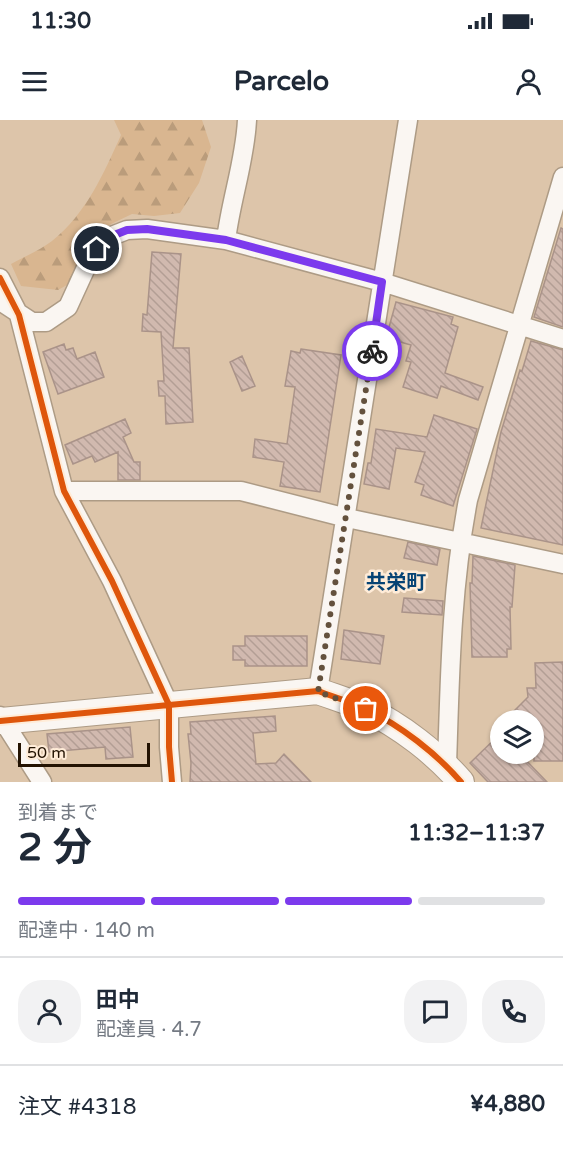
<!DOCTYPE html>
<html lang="ja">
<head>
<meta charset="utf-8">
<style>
  :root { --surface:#fff; --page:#f2f2f3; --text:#1f2937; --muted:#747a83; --line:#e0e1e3; --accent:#7c3aed }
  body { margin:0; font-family:"Varela Round","Noto Sans JP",sans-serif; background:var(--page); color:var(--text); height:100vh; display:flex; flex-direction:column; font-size:22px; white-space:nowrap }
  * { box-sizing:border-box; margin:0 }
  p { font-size:20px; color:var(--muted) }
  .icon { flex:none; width:33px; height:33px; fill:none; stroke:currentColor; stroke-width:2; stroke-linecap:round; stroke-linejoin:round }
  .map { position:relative; height:662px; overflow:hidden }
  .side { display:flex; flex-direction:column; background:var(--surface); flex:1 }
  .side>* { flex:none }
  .controls { position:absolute; left:490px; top:590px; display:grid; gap:12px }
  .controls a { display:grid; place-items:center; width:54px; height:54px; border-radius:50%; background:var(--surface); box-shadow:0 2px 4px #0004; font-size:30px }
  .scale { position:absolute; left:18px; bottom:15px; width:132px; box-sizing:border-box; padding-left:6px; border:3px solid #231302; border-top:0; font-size:16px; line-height:21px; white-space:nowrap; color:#231302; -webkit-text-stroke:4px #ffecd8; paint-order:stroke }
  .pin { position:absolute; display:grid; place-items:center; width:51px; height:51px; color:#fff; margin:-26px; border:3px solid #fff; border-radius:50%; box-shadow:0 2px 6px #0007 }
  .courier { position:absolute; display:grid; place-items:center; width:60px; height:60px; margin:-30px; border:4px solid #7c3aed; border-radius:50%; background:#fff; color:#222; box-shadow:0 2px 8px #0007 }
  .overview em { font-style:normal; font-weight:700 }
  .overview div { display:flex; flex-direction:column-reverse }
  .overview { display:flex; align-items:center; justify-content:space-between; height:102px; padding:0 18px }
  h1 { font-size:39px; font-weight:700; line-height:45px }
  .bar { display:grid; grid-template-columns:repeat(4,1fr); gap:9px 6px; align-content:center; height:72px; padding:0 18px }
  .bar i { height:8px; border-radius:4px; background:var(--line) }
  .bar .selected { background:var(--accent) }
  .bar p { grid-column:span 4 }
  .line { display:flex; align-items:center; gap:15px; padding:0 18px; border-top:2px solid var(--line) }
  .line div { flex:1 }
  .round { display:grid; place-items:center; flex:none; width:63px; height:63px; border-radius:24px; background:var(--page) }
  .status { display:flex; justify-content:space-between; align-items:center; height:42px; padding:0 30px; background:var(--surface); direction:ltr }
  .status svg { height:16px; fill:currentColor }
  header { display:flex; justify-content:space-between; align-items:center; height:78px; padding:0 18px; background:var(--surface); font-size:27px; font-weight:700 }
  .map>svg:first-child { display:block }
  .forest { fill:url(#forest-firs) }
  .building { fill:url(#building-back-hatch); stroke:#aa9389; stroke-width:1.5 }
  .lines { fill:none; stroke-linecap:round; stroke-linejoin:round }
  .street-casing { stroke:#ad9b85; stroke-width:21 }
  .secondary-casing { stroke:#ad9b85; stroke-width:28 }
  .street { stroke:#faf6f2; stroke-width:18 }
  .secondary { stroke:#faf6f2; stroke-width:26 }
  .cycleway-casing { stroke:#ffecd8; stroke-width:10 }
  .cycleway { stroke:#de560c; stroke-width:6 }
  .done { stroke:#64513d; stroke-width:6; stroke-dasharray:0 10.8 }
  .route { stroke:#7c3aed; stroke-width:8 }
  .labels { text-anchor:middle; stroke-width:5; stroke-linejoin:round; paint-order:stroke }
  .quarter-label { font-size:20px; font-weight:bold; fill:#064374; stroke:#ffecd8 }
</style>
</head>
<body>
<div class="status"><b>11:30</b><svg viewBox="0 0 49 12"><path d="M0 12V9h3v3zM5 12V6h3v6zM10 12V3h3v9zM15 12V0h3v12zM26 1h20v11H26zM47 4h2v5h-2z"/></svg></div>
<header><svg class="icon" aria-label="menu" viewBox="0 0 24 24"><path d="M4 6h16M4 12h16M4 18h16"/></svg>Parcelo<svg class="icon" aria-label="person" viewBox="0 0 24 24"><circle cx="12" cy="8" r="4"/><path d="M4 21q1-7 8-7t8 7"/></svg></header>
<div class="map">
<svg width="563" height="662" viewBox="0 0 563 662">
  <defs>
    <pattern id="forest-firs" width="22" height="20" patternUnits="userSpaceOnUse" patternTransform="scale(1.5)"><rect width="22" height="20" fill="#d9b690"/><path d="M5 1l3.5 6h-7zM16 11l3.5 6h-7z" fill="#ba9c7b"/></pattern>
    <pattern id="building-back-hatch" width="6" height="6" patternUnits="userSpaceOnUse" patternTransform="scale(1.5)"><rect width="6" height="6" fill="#d1b9af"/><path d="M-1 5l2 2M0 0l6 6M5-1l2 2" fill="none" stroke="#b39e95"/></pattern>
  </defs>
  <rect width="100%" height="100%" fill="#ddc5aa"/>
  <path class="forest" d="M114,0H202L211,27L199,63L180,93L154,96L132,94L107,106L88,127L76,160L58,170L21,166L11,144C24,137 40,130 52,121C86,94 104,53 121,15Z"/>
  <path class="building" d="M561,108L563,109V207L534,197Z
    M152,132L181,134L173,228H189L193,302L166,304L165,276H159L158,261H164L161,212L142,211L143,194L147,195Z
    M396,182L453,197L451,204L458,207L445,253L483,267L478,280L441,266L437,278L403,267L411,242L406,241L411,225L386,218Z
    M531,221L563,230V425L481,408L501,312L520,250L522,251Z
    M64,224L66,230L73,228L77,239L95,232L104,257L58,274L43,232Z
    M301,229L341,235L320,372L280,366L284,342L253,337L255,319L287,324L295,267L285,266L291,231L300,233Z
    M242,236L255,266L242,271L230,242Z
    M434,295L477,309L453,386L421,375L424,365L415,362L425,332L396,328L389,369L364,364L368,343H371L376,309L427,317Z
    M125,299L131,313L123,317L134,342H140V360H118V332L95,342L92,336L73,344L65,325Z
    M408,422L440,429L437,445L404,438Z
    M473,436L515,445L512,487H510L511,529H507V537H472L470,463H472Z
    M404,478L443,481L442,495L402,492Z
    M344,510L384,516L380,544L341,539Z
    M245,516H307V546H245V540H233V526H245Z
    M563,542V641H534V600H505L528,577L527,568H536L535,543Z
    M275,596L276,611L253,613L256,644L276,643L284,634L311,662H190L191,643L188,614H191L190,602Z
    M130,607L133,637L106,639L105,627L49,632L47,614Z
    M501,613V633H519L547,662H488L470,643Z"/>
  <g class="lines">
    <g class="street-casing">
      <path id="street" d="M226,120C231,79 245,41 247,0
        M0,158L19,195L64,371L112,461L169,585V627L172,662
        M0,181L32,202H46L68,187L90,139L104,119L127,110L147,109L226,120L382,162L563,219
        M64,371H241L347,398L563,444
        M318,571L408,0
        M0,596L42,662
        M447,645C450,554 451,470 468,380L563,57"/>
    </g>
    <g class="secondary-casing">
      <path id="secondary" d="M0,601L318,571C334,577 351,582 366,589C401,606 436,633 461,662"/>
    </g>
    <use href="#street" class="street"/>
    <use href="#secondary" class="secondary"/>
    <g class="cycleway-casing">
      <path id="cycleway" d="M0,158L19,195L64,371L112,461L169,585V627L172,662
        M0,601L318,571C334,577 351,582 366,589C401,606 436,633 461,662"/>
    </g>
    <use href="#cycleway" class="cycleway"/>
  </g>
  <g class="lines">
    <path class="done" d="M366,589L318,572L372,231"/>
    <path class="route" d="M97,129L104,119L127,110L147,109L226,120L382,162L372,231"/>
  </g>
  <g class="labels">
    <g class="quarter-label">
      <text x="396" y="469">共栄町</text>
    </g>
  </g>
</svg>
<div class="controls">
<a><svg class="icon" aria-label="layers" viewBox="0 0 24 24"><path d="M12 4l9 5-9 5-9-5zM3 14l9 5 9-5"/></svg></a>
</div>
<div class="scale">50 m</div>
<div class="pin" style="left:366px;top:589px;background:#ea580c"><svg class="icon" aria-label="bag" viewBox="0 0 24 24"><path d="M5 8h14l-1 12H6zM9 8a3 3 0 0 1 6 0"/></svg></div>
<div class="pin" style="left:97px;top:129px;background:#1f2937"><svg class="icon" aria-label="home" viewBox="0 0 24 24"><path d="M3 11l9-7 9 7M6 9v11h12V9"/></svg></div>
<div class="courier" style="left:372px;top:231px"><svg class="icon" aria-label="bike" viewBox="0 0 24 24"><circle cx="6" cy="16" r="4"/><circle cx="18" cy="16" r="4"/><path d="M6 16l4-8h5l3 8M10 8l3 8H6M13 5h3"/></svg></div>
</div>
<section class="side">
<div class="overview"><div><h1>2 分</h1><p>到着まで</p></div><em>11:32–11:37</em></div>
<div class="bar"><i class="selected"></i><i class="selected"></i><i class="selected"></i><i></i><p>配達中 · 140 m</p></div>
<div class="line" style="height:108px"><a class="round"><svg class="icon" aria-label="person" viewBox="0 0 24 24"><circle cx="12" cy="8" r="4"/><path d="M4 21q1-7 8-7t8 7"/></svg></a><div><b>田中</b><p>配達員 · 4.7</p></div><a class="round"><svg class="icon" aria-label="chat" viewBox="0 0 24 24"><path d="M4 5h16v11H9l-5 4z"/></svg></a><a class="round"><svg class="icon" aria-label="phone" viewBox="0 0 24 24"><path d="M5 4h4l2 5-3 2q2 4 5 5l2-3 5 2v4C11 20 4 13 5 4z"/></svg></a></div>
<div class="line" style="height:78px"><div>注文 #4318</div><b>¥4,880</b></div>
</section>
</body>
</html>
